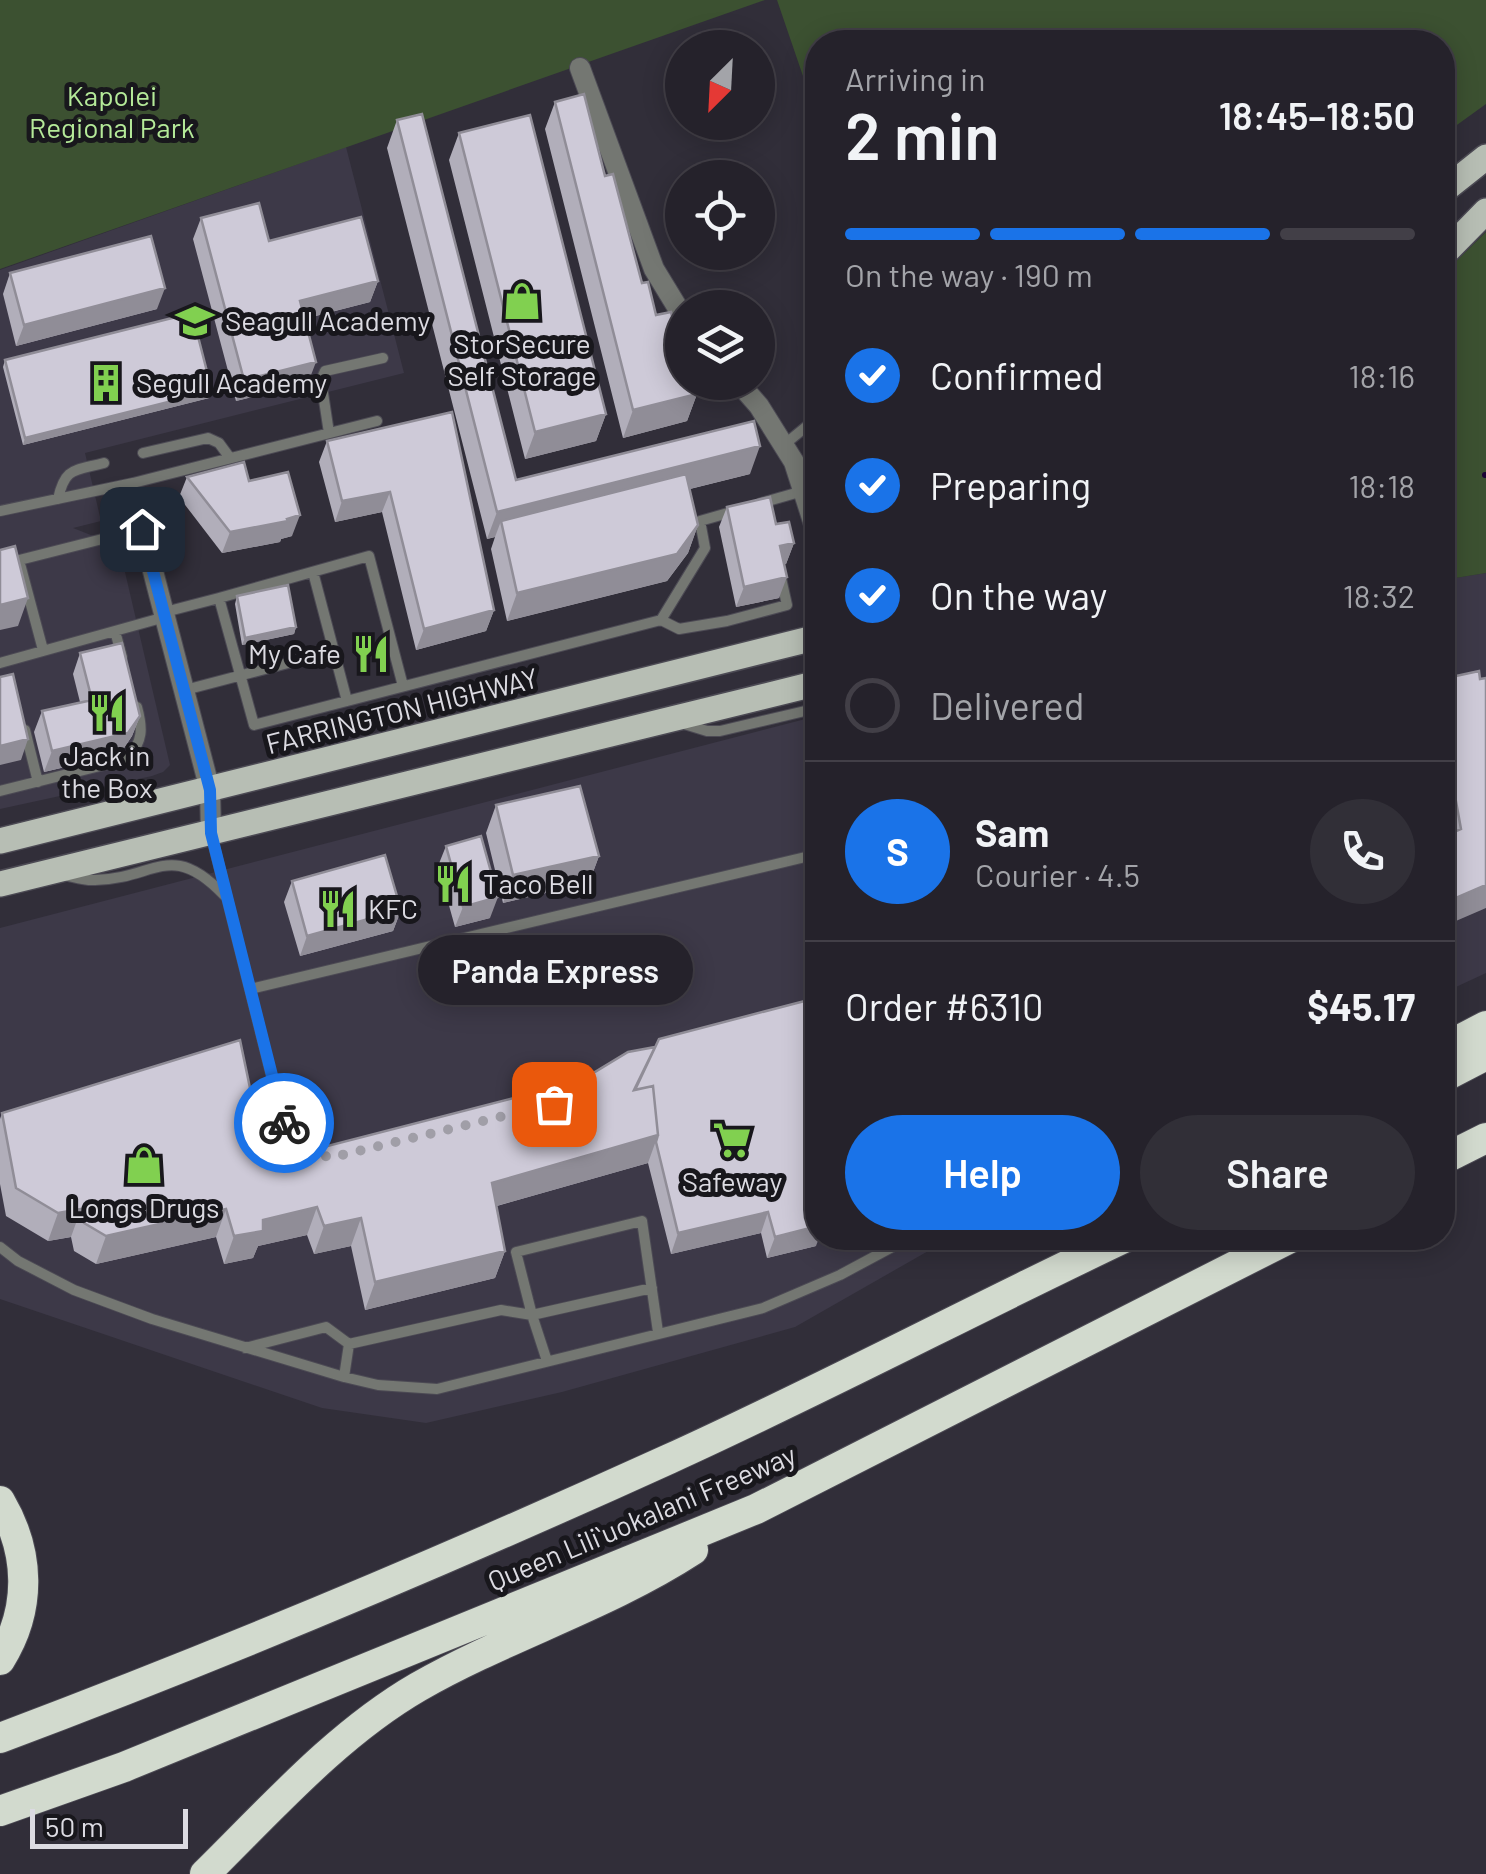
<!DOCTYPE html>
<html lang="en">
<head>
<meta charset="utf-8">
<style>
  :root { --surface:#25222b; --page:#312f37; --text:#f1f3f6; --muted:#a3a4a9; --line:#423f47; --accent:#1a73e8 }
  body { margin:0; font-family:Barlow,sans-serif; background:var(--page); color:var(--text); height:100vh; display:flex; flex-direction:column; font-size:38px; white-space:nowrap }
  * { box-sizing:border-box; margin:0 }
  p { font-size:32px; color:var(--muted) }
  .icon { flex:none; width:55px; height:55px; fill:none; stroke:currentColor; stroke-width:2; stroke-linecap:round; stroke-linejoin:round }
  .map { position:relative; flex:1; overflow:hidden }
  .drawer { position:absolute; left:805px; top:30px; width:650px; height:1220px; display:flex; flex-direction:column; background:var(--surface); border-radius:40px; box-shadow:0 5px 25px #0003,0 0 0 2px var(--line) }
  .drawer>* { flex:none }
  .needle { width:65px; rotate:204deg }
  .fabs { position:absolute; left:665px; top:30px; display:grid; gap:20px }
  .fabs a { display:grid; place-items:center; width:110px; height:110px; border-radius:50%; background:var(--surface); box-shadow:0 5px 25px #0003,0 0 0 2px var(--line); font-size:50px }
  .scale { position:absolute; left:30px; bottom:25px; width:158px; box-sizing:border-box; padding-left:10px; border:5px solid #dcdbe2; border-top:0; font-size:28px; line-height:35px; white-space:nowrap; color:#dcdbe2; -webkit-text-stroke:8px #18171c; paint-order:stroke }
  .pin { position:absolute; display:grid; place-items:center; width:85px; height:85px; color:#fff; margin:-42px; border-radius:20px; box-shadow:0 5px 15px #0006 }
  .courier { position:absolute; display:grid; place-items:center; width:100px; height:100px; margin:-50px; border:8px solid #1a73e8; border-radius:50%; background:#fff; color:#222; box-shadow:0 2px 12px #0007 }
  .bubble { position:absolute; height:70px; border-radius:35px; background:var(--surface); box-shadow:0 5px 25px #0003,0 0 0 2px var(--line); font-size:32px; font-weight:600; line-height:70px; text-align:center }
  .head em { font-style:normal; font-weight:600 }
  .head div { display:flex; flex-direction:column-reverse }
  .head { display:flex; align-items:center; justify-content:space-between; height:170px; padding:0 40px }
  h1 { font-size:65px; font-weight:600; line-height:75px }
  .bar { display:grid; grid-template-columns:repeat(4,1fr); gap:15px 10px; align-content:center; height:120px; padding:0 40px }
  .bar i { height:12px; border-radius:8px; background:var(--line) }
  .bar .current { background:var(--accent) }
  .bar p { grid-column:span 4 }
  .line { display:flex; align-items:center; gap:25px; padding:0 40px; border-top:2px solid var(--line) }
  .line div { flex:1 }
  .round { display:grid; place-items:center; flex:none; width:105px; height:105px; border-radius:52px; background:var(--page) }
  ol { padding:0 40px; list-style:none }
  li { display:flex; align-items:center; gap:30px; height:110px }
  li p { margin-inline-start:auto }
  li .icon { padding:10px; border-radius:50%; background:var(--accent); color:#fff; stroke-width:4 }
  li:last-child { color:var(--muted) }
  li i { width:55px; height:55px; border:5px solid var(--line); border-radius:50% }
  .cta { display:flex; gap:20px; margin-top:auto; padding:20px 40px }
  .cta a { flex:1; height:115px; border-radius:60px; background:var(--accent); color:#fff; font-size:40px; font-weight:600; line-height:115px; text-align:center }
  .cta a+a { background:var(--page); color:var(--text) }
  .map>svg:first-child { display:block }
  .built { fill:#3d3948 }
  .green { fill:#3c5131 }
  .lines { fill:none; stroke-linecap:round; stroke-linejoin:round }
  .stream { stroke:#1a0436; stroke-width:6 }
  .lane-casing { stroke:#4c4a54; stroke-width:12 }
  .street-casing { stroke:#4c4a54; stroke-width:22 }
  .primary-casing { stroke:#4c4a54; stroke-width:28 }
  .highway-casing { stroke:#4c4a54; stroke-width:32 }
  .lane { stroke:#747772; stroke-width:10 }
  .street { stroke:#747772; stroke-width:20 }
  .primary { stroke:#b7beb4; stroke-width:25 }
  .highway { stroke:#d2dace; stroke-width:30 }
  .wall { fill:#b1aeba }
  .shaded-wall { fill:#908d97 }
  .building { fill:#cecad8; stroke:#908d97; stroke-width:2.5 }
  .done { stroke:#a09ea7; stroke-width:10; stroke-dasharray:0 18 }
  .route { stroke:#1a73e8; stroke-width:12 }
  .labels { text-anchor:middle; stroke-width:10; stroke-linejoin:round; paint-order:stroke }
  .park-label { font-size:28px; fill:#b5ea99; stroke:#18171c }
  .poi-label { font-size:28px; fill:#dcdbe2; stroke:#18171c; text-anchor:start }
  .street-label { font-size:28px; fill:#dcdbe2; stroke:#18171c }
</style>
</head>
<body>
<div class="map">
<svg width="1486" height="1874" viewBox="0 0 1486 1874">
  <rect width="100%" height="100%" fill="#312e39"/>
  <path class="built" d="M346,147L404,373L85,453L101,521L73,528L106,541L121,555L170,765L163,772L152,776L0,809V270Z
    M1486,573V973L1443,993L1442,580Z
    M817,716L818,1238H951L795,1327L562,1392L426,1423L322,1408L0,1299V928Z"/>
  <path class="green" d="M0,0H765L0,269Z
    M777,0H1486V104L1443,135L1442,42H818L817,117Z
    M1486,232V573L1443,580V274Z"/>
  <g class="lines">
    <path class="stream" d="M1485,475H1486"/>
    <g class="lane-casing">
      <path id="lane" d="M329,433L321,380L325,371L383,358
        M785,444L818,417
        M143,453L208,438L219,443L230,458
        M58,499C65,467 74,471 104,463
        M761,503L803,491
        M0,511L133,483
        M19,560L43,650
        M0,565L142,529L133,483L377,421
        M313,572L347,701
        M165,612L219,598
        M661,620L679,629L727,621L787,605L781,578
        M115,631L122,657
        M0,663L165,617
        M403,686L369,556L219,598L254,725L661,620L705,548L700,521L735,511
        M185,690L334,651
        M681,723L707,731H720L805,711L818,713
        M25,730L38,782
        M0,791L128,759C143,740 143,729 137,707
        M211,834L283,1122L301,1141
        M64,875C74,877 85,881 95,880C156,879 170,839 224,895
        M250,989L818,854
        M0,1247L18,1261L74,1290L152,1319L344,1377L378,1385L437,1389L763,1308L840,1275L909,1238
        M349,1344L501,1310L532,1315L516,1252L642,1221L658,1332
        M245,1348L326,1327L349,1344L344,1377
        M547,1361L532,1315L652,1288"/>
    </g>
    <g class="street-casing">
      <path id="street" d="M580,68L654,269L682,315
        M738,382L759,406L794,462L818,537
        M142,529L210,790L211,833"/>
    </g>
    <g class="primary-casing">
      <path id="primary" d="M1442,192L1486,157
        M1442,256L1486,211
        M0,841L818,637
        M0,884L818,683"/>
    </g>
    <g class="highway-casing">
      <path id="highway" d="M1442,1049L1486,1026
        M1442,1078L1486,1055
        M1442,1160L1486,1138
        M0,1501C30,1552 32,1609 0,1660
        M0,1738C226,1653 449,1559 669,1459C823,1389 972,1310 1124,1238
        M0,1811L124,1767L756,1509L1290,1238
        M205,1874C271,1809 337,1734 418,1687C507,1636 607,1606 693,1550"/>
    </g>
    <use href="#lane" class="lane"/>
    <use href="#street" class="street"/>
    <use href="#primary" class="primary"/>
    <use href="#highway" class="highway"/>
  </g>
  <path class="wall" d="M555,102L605,176L642,283L656,315L682,357L697,394L687,421L623,438L545,129Z
    M397,120L516,480L750,474L690,489L698,525L688,553L667,581L507,621L491,549L495,537L487,539L387,148Z
    M459,133L606,414L596,441L525,459L449,160Z
    M201,218L378,281L370,302L304,319L308,383L236,401L193,239Z
    M10,273L157,309L16,346L3,294Z
    M5,360L212,391L209,398L23,445L3,367Z
    M452,412L494,610L486,631L416,650L382,512L335,522L319,462L327,441Z
    M187,477L249,481L292,536L281,539L280,542L222,553L179,497Z
    M727,507L776,524L794,543L786,564H784L779,598L736,607L719,527Z
    M237,596L296,627L294,634L242,645L235,604Z
    M80,653L140,716L132,736L120,754L44,772L34,732L42,711L80,702L73,674Z
    M1442,679L1486,908L1447,835L1442,810Z
    M496,805L599,856L589,883L503,903L486,833Z
    M446,846L490,918L455,927L438,866Z
    M292,881L401,910L393,931L300,956L284,902Z
    M580,1081L816,1246L767,1258L761,1233L671,1254L648,1163L497,1206L505,1251L495,1278L365,1310L351,1246L314,1254L307,1235L258,1246L253,1258L224,1264L216,1237L96,1264L74,1251L71,1237L48,1241L6,1216L0,1184V1119L2,1113L255,1112L320,1148Z"/>
  <path class="shaded-wall" d="M378,281L370,302L292,322L300,301Z
    M165,288L157,309L16,346L24,325Z
    M316,362L308,383L236,401L244,380Z
    M212,391L209,398L23,445L25,438Z
    M697,394L687,421L623,438L633,410Z
    M606,414L596,441L525,459L535,432Z
    M760,446L750,474L504,535L501,521L495,537L487,539L497,512Z
    M390,492L382,512L335,522L342,501Z
    M300,515L292,536L281,539L280,542L222,553L230,532Z
    M698,525L688,553L667,581L507,621L517,593Z
    M794,543L786,564L773,567L780,546Z
    M787,577L779,598L736,607L744,587Z
    M28,598L18,626L0,630V605Z
    M494,610L486,631L416,650L424,629Z
    M296,627L294,634L242,645L245,638Z
    M140,716L132,736L120,754L44,772L52,751Z
    M28,739L21,760L0,765V746Z
    M599,856L589,883L503,903L513,875Z
    M1486,885V908L1442,927V904Z
    M498,897L490,918L455,927L463,907Z
    M401,910L393,931L300,956L307,936Z
    M658,1135L648,1163L482,1210L492,1183Z
    M317,1207L307,1235L258,1246L253,1258L224,1264L234,1236L263,1220Z
    M81,1209L71,1237L48,1241L58,1213Z
    M226,1209L216,1237L96,1264L106,1236Z
    M768,1212L761,1233L671,1254L678,1233Z
    M361,1218L351,1246L314,1254L324,1226Z
    M818,1226V1238H819L816,1246L767,1258L775,1237Z
    M505,1251L495,1278L365,1310L375,1282Z"/>
  <path class="building" d="M584,94L605,176L613,174L642,283L648,282L656,315L671,312L682,357V382H694L697,394L633,410L555,102Z
    M422,114L516,480L754,421L760,446L497,512L397,120Z
    M530,115L606,414L535,432L459,133Z
    M259,203L269,241L361,217L378,281L300,301L316,362L244,380L201,218Z
    M151,236L165,288L24,325L10,273Z
    M192,313L212,391L25,438L5,360Z
    M452,412L494,610L424,629L390,492L342,501L327,441Z
    M244,462L249,481L288,472L300,515L287,519L288,521L230,532L187,477Z
    M686,474L698,525L677,554L517,593L501,521Z
    M770,497L776,524L789,522L794,543L780,546L787,577L744,587L727,507Z
    M15,546L28,598L0,605V550Z
    M288,585L296,627L245,638L237,596Z
    M122,643L140,716L128,733L52,751L42,711L92,700L80,653Z
    M1479,671L1480,679L1486,678V885L1442,904V837L1461,829L1449,763L1442,760V679Z
    M13,674L28,739L0,746V677Z
    M580,786L599,856L513,875L496,805Z
    M481,836L498,897L463,907L446,846Z
    M385,855L401,910L307,936L292,881Z
    M816,998L818,999V1200L815,1201L818,1208V1226L775,1237L768,1212L678,1233L656,1142L658,1135L653,1086L635,1090L659,1039Z
    M240,1040L255,1112L320,1148L580,1081L628,1052L655,1047L634,1090L653,1086L658,1135L492,1183L505,1251L375,1282L361,1218L324,1226L317,1207L263,1220V1231L234,1236L226,1209L106,1236L84,1223L81,1209L58,1213L16,1188L2,1113Z"/>
  <g class="lines">
    <path class="done" d="M284,1123L302,1142L329,1158L554,1104"/>
    <path class="route" d="M142,529L210,790L211,833L284,1123"/>
  </g>
  <defs>
    <g id="shop-bare" transform="scale(3)"><path d="M-5-2.5h2.3a2.7 3.5 0 0 1 5.4 0H5L5.5 6h-11ZM-1.5-2.5h3a1.5 2.3 0 0 0-3 0Z" fill="#81d050" stroke="#18171c" stroke-width="2.5" paint-order="stroke"/></g>
    <g id="school-bare" transform="scale(3)"><path d="M0-5L7-2L0 1L-7-2ZM-4 1L0 2.5L4 1V4Q0 6-4 4Z" fill="#81d050" stroke="#18171c" stroke-width="2.5" paint-order="stroke"/></g>
    <g id="building-bare" transform="scale(3)"><path d="M-4-6H4V6H1V3H-1V6H-4ZM-2.5-4.3h1.7v1.8h-1.7ZM.8-4.3h1.7v1.8H.8ZM-2.5-1h1.7V.8h-1.7ZM.8-1h1.7V.8H.8Z" fill="#81d050" stroke="#18171c" stroke-width="2.5" paint-order="stroke"/></g>
    <g id="restaurant-bare" transform="scale(3)"><path d="M-5-6h1v4h1v-4h1v4h1v-4h1v5L-1.5 .5V6h-2V.5L-5-1ZM5-6V6H3V1.5H1.5Q1.5-4 5-6Z" fill="#81d050" stroke="#18171c" stroke-width="2.5" paint-order="stroke"/></g>
    <g id="supermarket-bare" transform="scale(3)"><path d="M-6-5.5h2.5l.6 2H6L4.5 2H-2.5L-4.4-4H-6ZM-1.5 3.2a1.3 1.3 0 1 0 .1 0ZM3 3.2a1.3 1.3 0 1 0 .1 0Z" fill="#81d050" stroke="#18171c" stroke-width="2.5" paint-order="stroke"/></g>
  </defs>
  <g fill-rule="evenodd">
    <use href="#shop-bare" x="522" y="301"/>
    <use href="#school-bare" x="195" y="321"/>
    <use href="#building-bare" x="106" y="383"/>
    <use href="#restaurant-bare" x="371" y="654"/>
    <use href="#restaurant-bare" x="107" y="713"/>
    <use href="#restaurant-bare" x="453" y="884"/>
    <use href="#restaurant-bare" x="338" y="909"/>
    <use href="#supermarket-bare" x="732" y="1140"/>
    <use href="#shop-bare" x="144" y="1165"/>
  </g>
  <g class="labels">
    <g class="park-label">
      <text x="112" y="106">Kapolei<tspan x="112" dy="32">Regional Park</tspan></text>
    </g>
    <g class="poi-label">
      <text x="225" y="331">Seagull Academy</text>
      <text x="522" y="354" text-anchor="middle">StorSecure<tspan x="522" dy="32">Self Storage</tspan></text>
      <text x="136" y="393">Segull Academy</text>
      <text x="341" y="664" text-anchor="end">My Cafe</text>
      <text x="107" y="766" text-anchor="middle">Jack in<tspan x="107" dy="32">the Box</tspan></text>
      <text x="483" y="894">Taco Bell</text>
      <text x="368" y="919">KFC</text>
      <text x="732" y="1192" text-anchor="middle">Safeway</text>
      <text x="144" y="1218" text-anchor="middle">Longs Drugs</text>
    </g>
    <g class="street-label">
      <text transform="translate(402 711) rotate(-14)" y="10">FARRINGTON HIGHWAY</text>
      <text transform="translate(642 1518) rotate(-23)" y="10">Queen Liliʻuokalani Freeway</text>
    </g>
  </g>
</svg>
<div class="fabs">
<a><svg class="needle" viewBox="-14 -14 28 28"><path d="M0-13l5 13h-10z" fill="#e53935"/><path d="M0 13l5-13h-10z" fill="#a3a4a9"/></svg></a>
<a><svg class="icon" aria-label="locate" viewBox="0 0 24 24"><circle cx="12" cy="12" r="6"/><path d="M12 2v4M12 18v4M2 12h4M18 12h4"/></svg></a>
<a><svg class="icon" aria-label="layers" viewBox="0 0 24 24"><path d="M12 4l9 5-9 5-9-5zM3 14l9 5 9-5"/></svg></a>
</div>
<div class="scale">50 m</div>
<div class="pin" style="left:554px;top:1104px;background:#ea580c"><svg class="icon" aria-label="bag" viewBox="0 0 24 24"><path d="M5 8h14l-1 12H6zM9 8a3 3 0 0 1 6 0"/></svg></div>
<div class="pin" style="left:142px;top:529px;background:#1f2937"><svg class="icon" aria-label="home" viewBox="0 0 24 24"><path d="M3 11l9-7 9 7M6 9v11h12V9"/></svg></div>
<div class="courier" style="left:284px;top:1123px"><svg class="icon" aria-label="bike" viewBox="0 0 24 24"><circle cx="6" cy="16" r="4"/><circle cx="18" cy="16" r="4"/><path d="M6 16l4-8h5l3 8M10 8l3 8H6M13 5h3"/></svg></div>
<div class="bubble" style="left:418px;top:935px;width:275px">Panda Express</div>
<section class="drawer">
<div class="head"><div><h1>2 min</h1><p>Arriving in</p></div><em>18:45–18:50</em></div>
<div class="bar"><i class="current"></i><i class="current"></i><i class="current"></i><i></i><p>On the way · 190 m</p></div>
<ol>
<li><svg class="icon" aria-label="check" viewBox="0 0 24 24"><path d="M5 12l5 5 9-10"/></svg>Confirmed<p>18:16</p></li>
<li><svg class="icon" aria-label="check" viewBox="0 0 24 24"><path d="M5 12l5 5 9-10"/></svg>Preparing<p>18:18</p></li>
<li><svg class="icon" aria-label="check" viewBox="0 0 24 24"><path d="M5 12l5 5 9-10"/></svg>On the way<p>18:32</p></li>
<li><i></i>Delivered</li>
</ol>
<div class="line" style="height:180px"><b class="round" style="background:var(--accent);color:#fff">S</b><div><b>Sam</b><p>Courier · 4.5</p></div><a class="round"><svg class="icon" aria-label="phone" viewBox="0 0 24 24"><path d="M5 4h4l2 5-3 2q2 4 5 5l2-3 5 2v4C11 20 4 13 5 4z"/></svg></a></div>
<div class="line" style="height:130px"><div>Order #6310</div><b>$45.17</b></div>
<div class="cta"><a>Help</a><a>Share</a></div>
</section>
</div>
</body>
</html>
